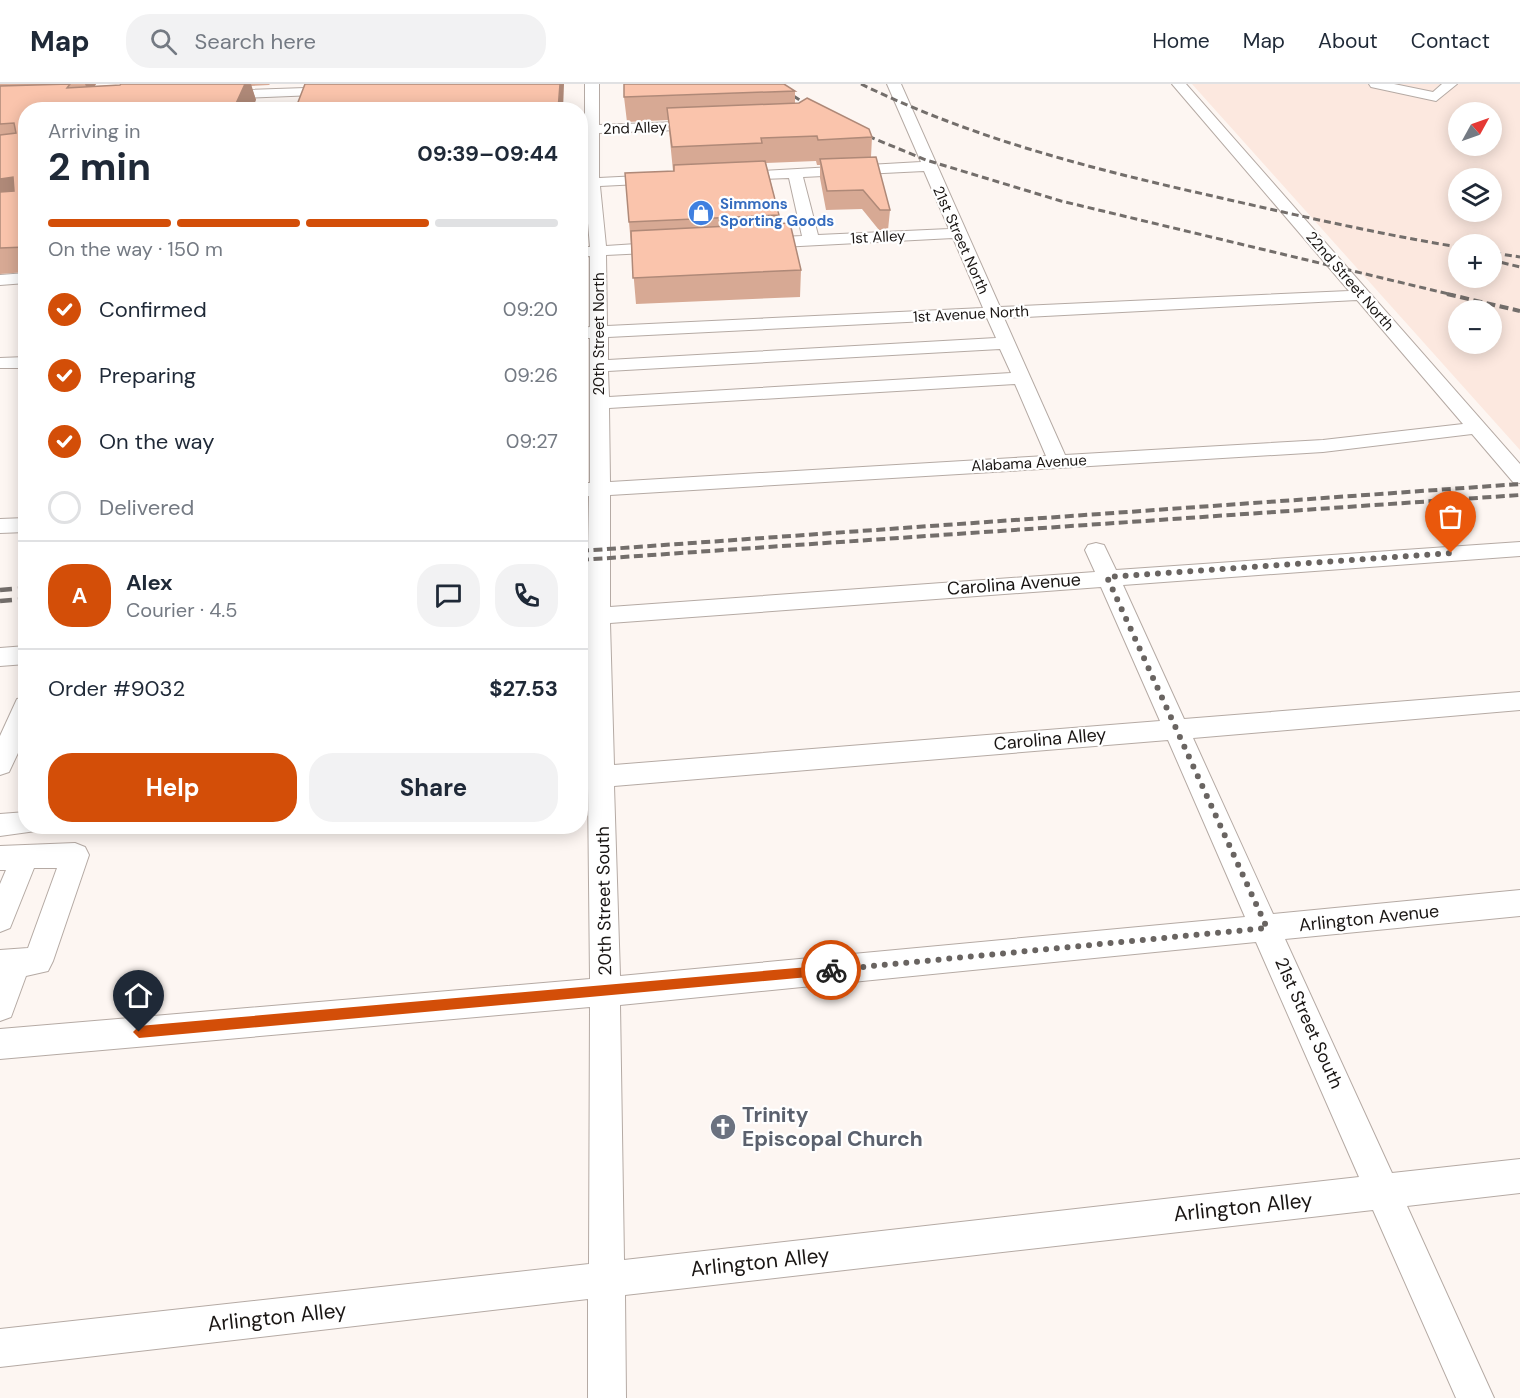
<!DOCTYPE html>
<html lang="en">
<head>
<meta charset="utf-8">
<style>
  :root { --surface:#fff; --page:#f2f2f3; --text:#1f2937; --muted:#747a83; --line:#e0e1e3; --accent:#d34e08 }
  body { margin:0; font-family:"DM Sans",sans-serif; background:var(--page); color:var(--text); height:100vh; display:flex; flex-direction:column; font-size:22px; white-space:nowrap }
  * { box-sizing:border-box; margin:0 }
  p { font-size:20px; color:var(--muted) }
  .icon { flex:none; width:33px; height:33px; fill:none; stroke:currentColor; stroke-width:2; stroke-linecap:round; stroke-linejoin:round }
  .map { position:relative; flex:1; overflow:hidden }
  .panel { position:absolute; left:18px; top:18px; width:570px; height:732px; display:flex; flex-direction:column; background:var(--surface); border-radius:24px; box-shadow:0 3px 15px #0003 }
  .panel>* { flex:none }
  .needle { width:39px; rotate:50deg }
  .controls { position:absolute; left:1448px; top:18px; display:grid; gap:12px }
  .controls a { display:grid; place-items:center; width:54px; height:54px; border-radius:50%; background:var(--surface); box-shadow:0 3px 15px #0003; font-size:30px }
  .pin { position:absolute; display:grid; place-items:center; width:51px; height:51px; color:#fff; margin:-62px -26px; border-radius:50% 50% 50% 0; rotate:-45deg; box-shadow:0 0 6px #0007 }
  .pin .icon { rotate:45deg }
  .courier { position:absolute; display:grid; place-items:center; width:60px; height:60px; margin:-30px; border:4px solid #d34e08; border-radius:50%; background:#fff; color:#222; box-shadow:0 2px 8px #0007 }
  .overview em { font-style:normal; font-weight:700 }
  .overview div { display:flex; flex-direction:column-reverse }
  .overview { display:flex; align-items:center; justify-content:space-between; height:102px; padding:0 30px }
  h1 { font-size:39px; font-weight:700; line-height:45px }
  .bar { display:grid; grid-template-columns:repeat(4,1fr); gap:9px 6px; align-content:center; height:72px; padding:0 30px }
  .bar i { height:8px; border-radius:4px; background:var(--line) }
  .bar .current { background:var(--accent) }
  .bar p { grid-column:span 4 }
  .line { display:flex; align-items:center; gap:15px; padding:0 30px; border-top:2px solid var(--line) }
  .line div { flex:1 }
  .round { display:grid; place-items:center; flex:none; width:63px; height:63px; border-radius:24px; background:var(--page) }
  ol { padding:0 30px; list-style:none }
  li { display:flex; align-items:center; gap:18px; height:66px }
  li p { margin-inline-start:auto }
  li .icon { padding:6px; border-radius:50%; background:var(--accent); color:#fff; stroke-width:4 }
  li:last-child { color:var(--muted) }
  li i { width:33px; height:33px; border:3px solid var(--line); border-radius:50% }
  .cta { display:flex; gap:12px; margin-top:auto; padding:12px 30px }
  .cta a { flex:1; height:69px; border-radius:24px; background:var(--accent); color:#fff; font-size:24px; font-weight:700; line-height:69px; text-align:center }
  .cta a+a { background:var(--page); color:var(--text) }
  header { display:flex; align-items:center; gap:36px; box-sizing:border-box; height:84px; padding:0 30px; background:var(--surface); border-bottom:2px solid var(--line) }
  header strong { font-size:28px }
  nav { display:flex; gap:33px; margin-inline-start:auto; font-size:21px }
  .search { width:420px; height:54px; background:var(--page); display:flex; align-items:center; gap:15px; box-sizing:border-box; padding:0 21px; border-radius:24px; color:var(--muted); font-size:22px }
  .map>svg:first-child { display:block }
  .built { fill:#fce8df; fill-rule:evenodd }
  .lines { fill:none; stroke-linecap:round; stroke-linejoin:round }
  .minor-casing { stroke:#b5aaa4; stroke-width:2 }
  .minor { fill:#fff; fill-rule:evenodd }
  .rail-far2 { stroke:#736e6b; stroke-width:3; stroke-dasharray:7 4; stroke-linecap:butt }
  .rail-far1 { stroke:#736e6b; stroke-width:4; stroke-dasharray:9 4.5; stroke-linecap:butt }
  .rail { stroke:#736e6b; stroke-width:4.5; stroke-dasharray:12 6; stroke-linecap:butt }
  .wall { fill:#d7a994 }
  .shaded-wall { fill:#af8978 }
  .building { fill:#fac4ac; stroke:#af8978; stroke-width:1.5 }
  .route { fill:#d34e08 }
  .done { stroke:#696461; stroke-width:6; stroke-dasharray:0 10.8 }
  .labels { text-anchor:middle; stroke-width:4.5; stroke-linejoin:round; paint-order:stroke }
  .far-street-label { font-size:15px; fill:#191513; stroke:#fff }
  .far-shop-label { font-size:15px; font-weight:bold; fill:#366cbe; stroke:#fff; text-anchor:start }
  .street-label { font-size:18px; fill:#191513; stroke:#fff }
  .near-worship-label { font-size:21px; font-weight:bold; fill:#5b616d; stroke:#fff; text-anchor:start }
  .near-street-label { font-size:21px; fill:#191513; stroke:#fff }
</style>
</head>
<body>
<header>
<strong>Map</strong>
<div class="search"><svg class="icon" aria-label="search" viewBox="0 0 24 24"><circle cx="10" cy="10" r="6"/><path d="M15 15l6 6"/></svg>Search here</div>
<nav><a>Home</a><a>Map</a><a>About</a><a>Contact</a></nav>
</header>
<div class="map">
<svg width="1520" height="1314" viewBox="0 0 1520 1314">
  <rect width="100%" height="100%" fill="#fdf6f2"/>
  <path class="built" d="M1192,0H1520V366ZM1458,28H1491V62H1458ZM1458,94H1491V128H1458ZM1458,160H1491V194H1458ZM1458,226H1491V260H1458Z"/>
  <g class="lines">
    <g class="minor-casing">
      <path id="minor" d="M585,0H599V41L703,37L710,41L703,45L599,49V94L659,91L666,95L659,99L600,102L606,162L667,158L675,163L667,168L606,171L607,242L983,224L953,154L761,164L753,159L761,154L802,152L789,94L734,96L729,95L727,92L729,89L921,78L887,0H901L1000,223L1349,207L1172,0H1186L1520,380V399L1513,398L1472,350L1323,368L610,411V523L1095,488L1085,466L1088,461L1096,459L1104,461L1116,486L1520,458V472L1123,501L1184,635L1520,608V626L1193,654L1273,830L1520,806V832L1285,855L1392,1089L1520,1075V1109L1407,1122L1494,1314H1456L1373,1126L625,1211L626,1314H588V1215L0,1283V1245L589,1180L590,923L0,975V945L590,895L588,704L580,705V683H588L587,541H580V525L587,524L589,412L580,413V399H590V254H580V244L590,243V172L580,173V163H590L585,103H580V95L585,94V50H580V42H585ZM924,87L949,145L818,151L803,93ZM1357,216L1463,340L1323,356L1065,371L1004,234ZM987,234L996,254L608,276V253ZM1000,265L1011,289L609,313L608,287ZM1015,300L1046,372L610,398L609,324ZM1101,503L1160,637L614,681L610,539ZM1168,656L1245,833L620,892L614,702ZM1256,858L1359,1093L624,1176L620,921Z
        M1369,0H1394L1433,8L1442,0H1457L1436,17L1371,3Z
        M335,3L340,4V10L219,15L212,11L219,7Z
        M26,189V199L0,201V191Z
        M26,273V284H0V274Z
        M26,434V448L0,449V435Z
        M26,562V580L0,582V564Z
        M26,613V652L9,688L0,691V652L17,615Z
        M26,728V742H38L36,747L0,752V730Z
        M75,759L85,763L89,771L53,877L48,887L26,892L11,933L0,937V866L28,864L57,784H34L10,844L0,848V800L6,786H0V762Z"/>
    </g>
    <use href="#minor" class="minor"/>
    <path class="rail-far2" d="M775,0L815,26
      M861,0C972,54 1088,84 1208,111C1291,130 1374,149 1458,163
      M858,48L926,76L1061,117L1453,211
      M1494,169L1520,173
      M1491,176L1520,183"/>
    <path class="rail-far1" d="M1447,210L1520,227
      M580,467L1520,400
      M580,476L1520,411"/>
    <path class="rail" d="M0,506L26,504
      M0,517L26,515"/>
  </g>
  <path class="wall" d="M0,0H96L95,2L120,1L121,0H270L269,1L251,2L256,16L26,26V188L0,190Z
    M795,7V19L872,53L871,73L890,126L888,146H879L862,125L826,126L820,94V81H817L816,77L766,79L779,131V139L801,186L800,213L636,220L629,138L673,87L668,36L627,38L624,13Z"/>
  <path class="shaded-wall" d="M85,0H96L89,10Z
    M245,0H251L256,16L252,26H233Z
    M560,0H564L563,26H558Z
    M13,93L26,117L0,121V95Z"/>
  <path class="building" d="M70,0L67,4L120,1L121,0H245L233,26H26V163L0,164V108L14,107L13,93L0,95V51L16,49L14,39L0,40V2Z
    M305,0H560L558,26H295Z
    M624,0H784L795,7L624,13Z
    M807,14L869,45L872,53L818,56L817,52L761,54L762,59L672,63L667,24L799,19Z
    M876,73L890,126H880L863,106L827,107L820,75Z
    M765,77L779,131L629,138L625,89L674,87V81Z
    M790,139L801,186L633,194L631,147Z"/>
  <path class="route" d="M831,881L837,886L831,891L139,954L133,948L139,942Z"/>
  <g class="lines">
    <path class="done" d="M831,886L1267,844L1107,493L1451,469"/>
  </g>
  <defs>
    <g id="shop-disc" transform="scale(1.35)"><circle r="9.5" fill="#3f7fe0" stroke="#fff"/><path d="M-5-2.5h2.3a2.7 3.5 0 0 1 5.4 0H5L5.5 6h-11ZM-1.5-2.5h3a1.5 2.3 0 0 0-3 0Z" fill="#fff"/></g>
    <g id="church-disc" transform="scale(1.35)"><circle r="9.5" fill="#6b7280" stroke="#fff"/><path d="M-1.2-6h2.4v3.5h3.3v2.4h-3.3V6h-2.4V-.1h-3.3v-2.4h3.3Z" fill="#fff"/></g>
  </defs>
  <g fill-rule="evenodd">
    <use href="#shop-disc" x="701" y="129"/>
    <use href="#church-disc" x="723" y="1043"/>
  </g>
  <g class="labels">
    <g class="far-street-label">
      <text transform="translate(635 44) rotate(-2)" y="5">2nd Alley</text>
      <text transform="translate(878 153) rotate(-3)" y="5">1st Alley</text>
      <text transform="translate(961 156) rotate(66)" y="5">21st Street North</text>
      <text transform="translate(1350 197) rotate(49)" y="5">22nd Street North</text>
      <text transform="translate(971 230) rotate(-3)" y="5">1st Avenue North</text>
      <text transform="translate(599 250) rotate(-90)" y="5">20th Street North</text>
      <text transform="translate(1029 379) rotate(-3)" y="5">Alabama Avenue</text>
    </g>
    <g class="far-shop-label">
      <text x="720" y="125">Simmons<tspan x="720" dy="17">Sporting Goods</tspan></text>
    </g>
    <g class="street-label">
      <text transform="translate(1014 500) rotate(-4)" y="6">Carolina Avenue</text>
      <text transform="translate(1050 655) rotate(-5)" y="6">Carolina Alley</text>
      <text transform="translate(604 817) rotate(-91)" y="6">20th Street South</text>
      <text transform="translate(1369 834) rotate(-6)" y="6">Arlington Avenue</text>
      <text transform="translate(1309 939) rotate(66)" y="6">21st Street South</text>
    </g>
    <g class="near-worship-label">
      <text x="742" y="1038">Trinity<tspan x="742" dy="24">Episcopal Church</tspan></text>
    </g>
    <g class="near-street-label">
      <text transform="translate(1243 1123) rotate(-6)" y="7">Arlington Alley</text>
      <text transform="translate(760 1178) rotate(-6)" y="7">Arlington Alley</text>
      <text transform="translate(277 1233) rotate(-6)" y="7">Arlington Alley</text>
    </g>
  </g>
</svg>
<div class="controls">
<a><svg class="needle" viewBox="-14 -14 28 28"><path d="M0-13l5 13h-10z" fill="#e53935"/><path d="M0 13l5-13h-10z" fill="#747a83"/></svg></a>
<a><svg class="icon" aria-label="layers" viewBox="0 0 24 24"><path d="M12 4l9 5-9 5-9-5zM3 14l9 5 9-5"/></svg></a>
<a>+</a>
<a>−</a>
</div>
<div class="pin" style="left:1451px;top:469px;background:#ea580c"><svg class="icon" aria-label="bag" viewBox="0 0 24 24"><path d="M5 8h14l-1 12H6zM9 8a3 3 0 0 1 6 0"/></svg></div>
<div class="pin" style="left:139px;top:948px;background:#1f2937"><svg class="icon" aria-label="home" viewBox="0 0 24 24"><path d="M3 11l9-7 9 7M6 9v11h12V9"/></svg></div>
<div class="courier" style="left:831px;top:886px"><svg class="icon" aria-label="bike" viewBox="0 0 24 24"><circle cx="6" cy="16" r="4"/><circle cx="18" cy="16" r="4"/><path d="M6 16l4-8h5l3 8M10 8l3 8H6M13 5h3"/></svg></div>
<section class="panel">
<div class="overview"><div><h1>2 min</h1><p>Arriving in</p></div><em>09:39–09:44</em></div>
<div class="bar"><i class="current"></i><i class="current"></i><i class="current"></i><i></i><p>On the way · 150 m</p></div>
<ol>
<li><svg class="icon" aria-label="check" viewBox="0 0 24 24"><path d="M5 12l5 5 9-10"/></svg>Confirmed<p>09:20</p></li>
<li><svg class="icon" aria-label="check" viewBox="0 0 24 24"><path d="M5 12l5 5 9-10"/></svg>Preparing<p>09:26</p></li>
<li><svg class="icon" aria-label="check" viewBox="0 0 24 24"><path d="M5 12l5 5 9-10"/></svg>On the way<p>09:27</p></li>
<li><i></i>Delivered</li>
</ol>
<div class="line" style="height:108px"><b class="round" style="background:var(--accent);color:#fff">A</b><div><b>Alex</b><p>Courier · 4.5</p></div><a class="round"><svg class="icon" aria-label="chat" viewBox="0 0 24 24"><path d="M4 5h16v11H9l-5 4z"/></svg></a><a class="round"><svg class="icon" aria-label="phone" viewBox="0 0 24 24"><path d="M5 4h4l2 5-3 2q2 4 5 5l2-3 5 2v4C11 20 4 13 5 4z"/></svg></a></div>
<div class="line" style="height:78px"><div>Order #9032</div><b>$27.53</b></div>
<div class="cta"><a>Help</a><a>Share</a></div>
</section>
</div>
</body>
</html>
